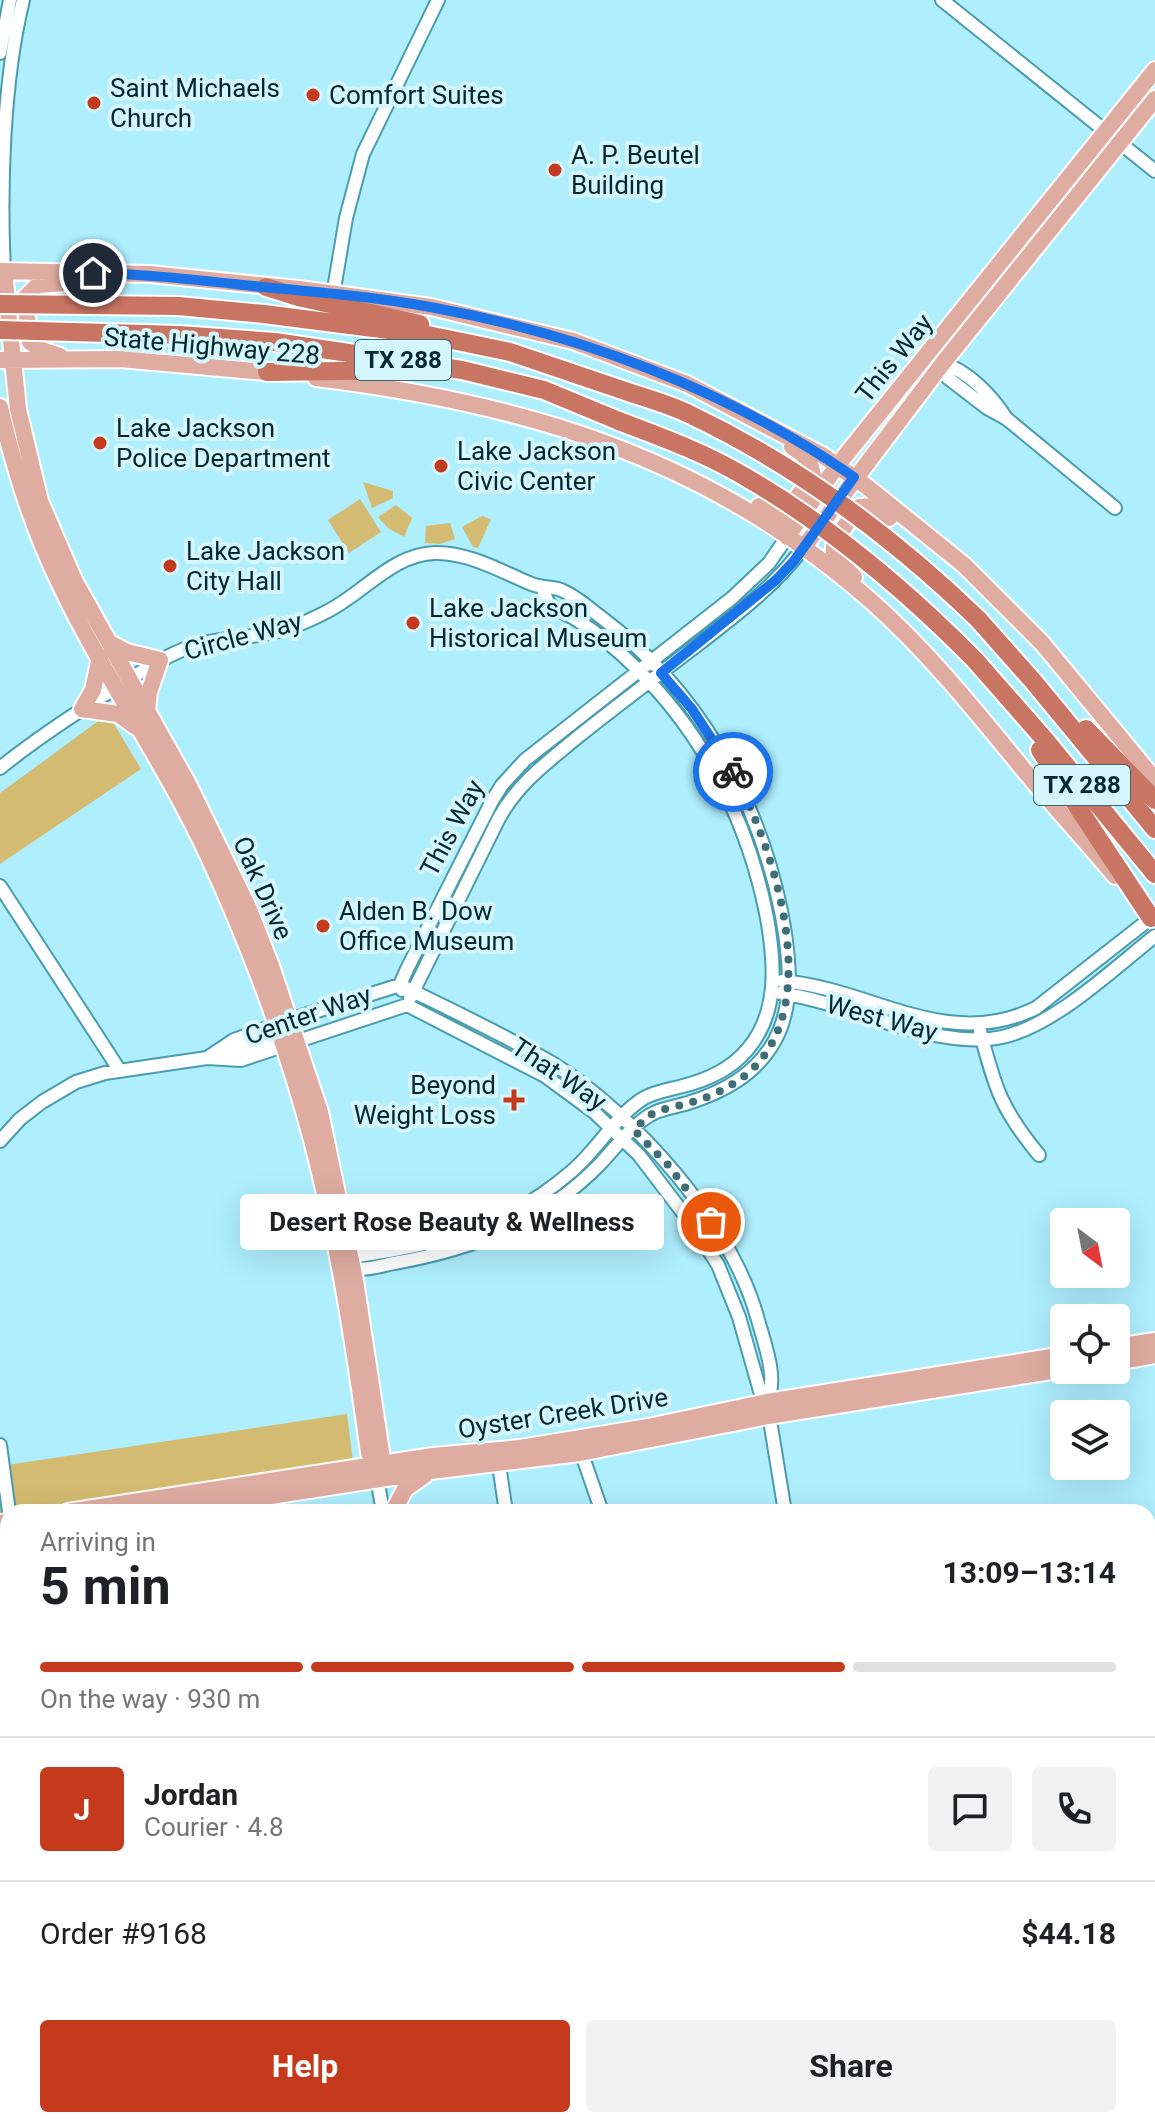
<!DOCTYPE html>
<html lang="en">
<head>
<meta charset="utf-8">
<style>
  :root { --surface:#fff; --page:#f2f2f2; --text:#202124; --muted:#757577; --line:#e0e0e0; --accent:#c53a1d }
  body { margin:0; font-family:Roboto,sans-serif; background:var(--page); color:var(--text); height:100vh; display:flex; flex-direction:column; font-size:30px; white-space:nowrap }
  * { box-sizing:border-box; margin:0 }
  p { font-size:26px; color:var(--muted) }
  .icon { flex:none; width:44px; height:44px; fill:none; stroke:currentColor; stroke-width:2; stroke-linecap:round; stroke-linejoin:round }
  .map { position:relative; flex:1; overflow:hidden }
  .sheet { position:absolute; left:0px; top:1504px; width:1156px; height:624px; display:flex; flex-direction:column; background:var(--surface); border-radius:24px 24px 0 0; box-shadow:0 8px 32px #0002 }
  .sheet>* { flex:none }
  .needle { width:52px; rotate:148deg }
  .controls { position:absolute; left:1050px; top:1208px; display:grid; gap:16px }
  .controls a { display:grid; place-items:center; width:80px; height:80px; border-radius:8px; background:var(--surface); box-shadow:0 8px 32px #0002; font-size:40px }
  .pin { position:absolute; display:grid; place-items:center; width:68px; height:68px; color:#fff; margin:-34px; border:4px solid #fff; border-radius:50%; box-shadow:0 2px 8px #0007 }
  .courier { position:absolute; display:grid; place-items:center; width:80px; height:80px; margin:-40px; border:6px solid #1a73e8; border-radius:50%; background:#fff; color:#222; box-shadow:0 2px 10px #0007 }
  .bubble { position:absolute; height:56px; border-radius:8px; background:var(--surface); box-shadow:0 8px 32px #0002; font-size:26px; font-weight:700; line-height:56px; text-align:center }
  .headline em { font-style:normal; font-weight:700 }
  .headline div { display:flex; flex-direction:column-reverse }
  .headline { display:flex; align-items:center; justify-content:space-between; height:136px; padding:0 40px }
  h1 { font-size:52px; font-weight:700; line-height:60px }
  .bar { display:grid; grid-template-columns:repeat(4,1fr); gap:12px 8px; align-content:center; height:96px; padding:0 40px }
  .bar i { height:10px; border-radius:6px; background:var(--line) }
  .bar .selected { background:var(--accent) }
  .bar p { grid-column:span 4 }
  .line { display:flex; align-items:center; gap:20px; padding:0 40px; border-top:2px solid var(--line) }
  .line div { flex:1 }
  .round { display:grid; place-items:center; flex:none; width:84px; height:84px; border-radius:8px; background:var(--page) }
  .primary-button { display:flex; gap:16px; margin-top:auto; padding:16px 40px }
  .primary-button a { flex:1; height:92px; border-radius:8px; background:var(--accent); color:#fff; font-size:32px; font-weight:700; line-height:92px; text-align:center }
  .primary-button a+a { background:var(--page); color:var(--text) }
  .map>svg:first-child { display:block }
  .green { fill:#d3bc71 }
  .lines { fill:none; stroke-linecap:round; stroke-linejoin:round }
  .stream { stroke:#4fc7df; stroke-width:3 }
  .minor-casing { stroke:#499dae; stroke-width:16 }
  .major-casing { stroke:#fff; stroke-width:20 }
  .highway-casing { stroke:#fff; stroke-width:22 }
  .minor { stroke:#fff; stroke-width:12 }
  .major { stroke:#dfaca1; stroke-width:16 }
  .highway { stroke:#c97563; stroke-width:18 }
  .highway-bridge-casing { stroke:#fff; stroke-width:22; stroke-linecap:butt }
  .highway-bridge { stroke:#c97563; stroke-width:18 }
  .done { stroke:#3e6d77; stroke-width:8; stroke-dasharray:0 14.4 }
  .route { stroke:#1a73e8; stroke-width:10 }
  .poi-dot { fill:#c53a1d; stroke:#d6f6fd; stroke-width:3 }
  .labels { text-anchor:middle; stroke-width:8; stroke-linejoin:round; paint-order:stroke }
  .shield { fill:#d6f6fd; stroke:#42666d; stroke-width:2 }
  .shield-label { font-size:24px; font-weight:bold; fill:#02282f }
  .poi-label { font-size:26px; fill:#02282f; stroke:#d6f6fd; text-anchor:start }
  .street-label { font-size:26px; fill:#02282f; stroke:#d6f6fd }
</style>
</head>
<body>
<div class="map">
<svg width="1155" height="2128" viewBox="0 0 1155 2128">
  <rect width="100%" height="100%" fill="#aeeefd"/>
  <path class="green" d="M363,482L393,491V498L372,508Z
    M360,499L381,532L349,553L328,520Z
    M396,505L412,518L404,537L388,528L378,517Z
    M482,516L491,519L478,548L473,547L462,527Z
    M450,523L455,539L440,544L425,543L426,526Z
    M108,714L141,769L0,864V793Z
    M347,1414L353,1461L31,1512H8L0,1517V1466Z
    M1148,1978L1155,1982V2117L1148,2107Z"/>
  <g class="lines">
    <path class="stream" d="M766,2125L768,2120"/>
    <g class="minor-casing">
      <path id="minor" d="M942,0L1155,171
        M0,53L10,0
        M4,271C0,188 3,81 23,0
        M333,295L346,218L363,154L438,0
        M932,351L943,363L948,378L987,408L1007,419L1115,508
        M943,363C969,372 991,395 1006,418
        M0,768C37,738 77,712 117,687C140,673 164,656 190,647C214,638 239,639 264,634C285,631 307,622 326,612C363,594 392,554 435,553C467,552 501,571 529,583C542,589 552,586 561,590C576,596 590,609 602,618C697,689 758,797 781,911C789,952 796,1004 774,1042C755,1075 723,1092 688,1103C678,1106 666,1108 656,1112C635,1121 616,1147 601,1163C544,1222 474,1249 394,1263C379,1266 361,1272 345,1267
        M0,886L120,1071
        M782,981C873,989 947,1052 1036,1008L1151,918
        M402,990L400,985L407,969L492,801L502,785L525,760L732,598L769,563L787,537
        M780,993C821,999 858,1014 898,1026C929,1035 970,1044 1002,1037C1054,1026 1113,969 1155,936
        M410,998L499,818C518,784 545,764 574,740C615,707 658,675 700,643C737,614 775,586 803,548
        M407,1005L545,1076L594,1112L639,1155L696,1230L718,1265L739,1317L760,1391L767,1402L785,1512
        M980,1031C995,1088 1001,1109 1039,1155
        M218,1055L279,1036L286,1030
        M207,1058L234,1040L295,1018L400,985C451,1010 503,1034 552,1063C636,1115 732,1224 758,1320C765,1346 778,1377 767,1402
        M0,1141L20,1119L42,1102L76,1082L105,1073L207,1058L241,1060L407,1005
        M344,1261L351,1257C437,1245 504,1230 572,1171C597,1150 617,1114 644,1098C655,1092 667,1090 679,1087C705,1081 729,1071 747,1050C779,1013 775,963 767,918C749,825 706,737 638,670C619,651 599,634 577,620C569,615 558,611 551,605C546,601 545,595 543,589
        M0,1445L9,1512
        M579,1446L602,1512
        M498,1458L506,1512
        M376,1472L383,1512
        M1148,1543L1155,1542
        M1148,1661L1155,1660
        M1148,1783L1155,1782
        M0,1849L8,1852
        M1148,1891L1155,1896
        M460,2120L483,2123L490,2120
        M624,2120L629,2128
        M745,2120L751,2128
        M880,2120L882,2128
        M1147,2120L1152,2128"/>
    </g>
    <g class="major-casing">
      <path id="major" d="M0,271L150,274L299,289L431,307L573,341L687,384L822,455L866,486L964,565L1042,643L1155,780
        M4,271L18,409L40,501L74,580L188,784L248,907L271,966L320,1112L355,1280L381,1452L375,1465
        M60,356L42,350L30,342L25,298L38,285L78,282
        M0,360L120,359L277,373
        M316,378C524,403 709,458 870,600C929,652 978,714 1028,775C1056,809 1087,842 1115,876
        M0,407C14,468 32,527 60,584C104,677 164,761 208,855C251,948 287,1045 313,1144C339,1245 355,1350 369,1453L375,1465
        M759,506L781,519L813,476C811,461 805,455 792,447
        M787,537L837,466L1155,70
        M803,548L943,363L1155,99
        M854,577L834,557V541L859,507L874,506L889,518
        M110,643L127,652L160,660L149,692L147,710
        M100,657L93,690L82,709L118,714L136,727
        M1116,1347L1155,1341
        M1116,1362L1155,1355
        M68,1512L433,1456L520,1448L648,1427L767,1402L1064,1355
        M169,1512L431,1471L580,1453L768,1416L1064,1369
        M393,1512L405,1489L425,1475
        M0,1523L8,1522
        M0,1538L8,1537"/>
    </g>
    <g class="highway-casing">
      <path id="highway" d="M266,287L298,297L420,324
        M178,306L264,314L428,335L510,352L634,394
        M179,335L275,342L462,370L544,390L619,421
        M267,372L416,370
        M978,619L1033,681L1155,829
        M975,660L1046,741L1155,874
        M1086,729L1155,800
        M1040,750L1151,918"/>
    </g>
    <use href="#minor" class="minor"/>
    <use href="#major" class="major"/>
    <use href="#highway" class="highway"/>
    <g class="highway-bridge-casing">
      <path id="highway-bridge" d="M0,304L178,306
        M0,330L179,335
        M634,394C653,400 673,406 691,415C798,466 893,537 978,619
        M619,421C661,437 703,452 742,475C829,525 905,589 975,660"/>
    </g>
    <use href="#highway-bridge" class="highway-bridge"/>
  </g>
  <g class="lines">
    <path class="done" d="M711,1222L669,1166L634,1130C640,1124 645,1118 652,1114C661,1109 672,1108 681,1105C706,1099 727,1090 747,1074C827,1007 774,848 733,772"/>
    <path class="route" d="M93,273C150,274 205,281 262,287C318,292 375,297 430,307C581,334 727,390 854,477L794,561L776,580L661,673L692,709L733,772"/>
  </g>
  <g class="poi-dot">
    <circle cx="313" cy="95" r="8"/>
    <circle cx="94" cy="103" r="8"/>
    <circle cx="555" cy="170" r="8"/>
    <circle cx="100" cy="443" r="8"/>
    <circle cx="441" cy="466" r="8"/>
    <circle cx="170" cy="566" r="8"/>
    <circle cx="413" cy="623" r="8"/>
    <circle cx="323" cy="926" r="8"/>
    <path d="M510 1088h8v8h8v8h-8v8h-8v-8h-8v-8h8z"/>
  </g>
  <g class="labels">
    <g class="shield">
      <rect x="355" y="340" width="96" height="40" rx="6"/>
      <rect x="1034" y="765" width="96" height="40" rx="6"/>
    </g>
    <g class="shield-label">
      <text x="403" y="368">TX 288</text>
      <text x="1082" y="793">TX 288</text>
    </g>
    <g class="poi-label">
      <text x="110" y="97">Saint Michaels<tspan x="110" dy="30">Church</tspan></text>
      <text x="329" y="104">Comfort Suites</text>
      <text x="571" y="164">A. P. Beutel<tspan x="571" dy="30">Building</tspan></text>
      <text x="116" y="437">Lake Jackson<tspan x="116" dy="30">Police Department</tspan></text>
      <text x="457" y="460">Lake Jackson<tspan x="457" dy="30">Civic Center</tspan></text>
      <text x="186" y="560">Lake Jackson<tspan x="186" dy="30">City Hall</tspan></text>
      <text x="429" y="617">Lake Jackson<tspan x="429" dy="30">Historical Museum</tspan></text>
      <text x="339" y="920">Alden B. Dow<tspan x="339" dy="30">Office Museum</tspan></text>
      <text x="496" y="1094" text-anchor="end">Beyond<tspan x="496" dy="30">Weight Loss</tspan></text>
    </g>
    <g class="street-label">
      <text transform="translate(212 346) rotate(5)" y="9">State Highway 228</text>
      <text transform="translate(894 358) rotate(-51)" y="9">This Way</text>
      <text transform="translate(243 636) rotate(-15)" y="9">Circle Way</text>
      <text transform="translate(452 828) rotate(-62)" y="9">This Way</text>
      <text transform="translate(263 888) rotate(66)" y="9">Oak Drive</text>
      <text transform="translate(308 1015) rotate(-19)" y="9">Center Way</text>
      <text transform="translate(882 1018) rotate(15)" y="9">West Way</text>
      <text transform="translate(559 1074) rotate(34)" y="9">That Way</text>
      <text transform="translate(563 1413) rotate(-9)" y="9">Oyster Creek Drive</text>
    </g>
  </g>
</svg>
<div class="controls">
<a><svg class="needle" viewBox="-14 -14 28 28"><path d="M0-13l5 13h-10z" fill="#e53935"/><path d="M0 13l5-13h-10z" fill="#757577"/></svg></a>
<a><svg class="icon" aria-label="locate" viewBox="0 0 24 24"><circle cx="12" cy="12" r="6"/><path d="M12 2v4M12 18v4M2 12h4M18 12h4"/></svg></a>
<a><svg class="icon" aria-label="layers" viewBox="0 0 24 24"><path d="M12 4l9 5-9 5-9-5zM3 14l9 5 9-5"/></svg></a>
</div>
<div class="pin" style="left:711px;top:1222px;background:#ea580c"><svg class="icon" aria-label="bag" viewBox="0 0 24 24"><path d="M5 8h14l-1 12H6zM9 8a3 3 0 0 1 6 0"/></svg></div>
<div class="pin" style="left:93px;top:273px;background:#1f2937"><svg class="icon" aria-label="home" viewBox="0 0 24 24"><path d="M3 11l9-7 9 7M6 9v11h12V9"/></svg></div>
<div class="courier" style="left:733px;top:772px"><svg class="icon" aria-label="bike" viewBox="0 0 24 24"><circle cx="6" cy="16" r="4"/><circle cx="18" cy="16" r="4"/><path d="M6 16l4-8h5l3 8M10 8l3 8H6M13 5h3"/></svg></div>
<div class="bubble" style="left:240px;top:1194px;width:424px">Desert Rose Beauty &amp; Wellness</div>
<section class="sheet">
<div class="headline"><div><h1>5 min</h1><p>Arriving in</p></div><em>13:09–13:14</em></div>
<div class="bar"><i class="selected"></i><i class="selected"></i><i class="selected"></i><i></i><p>On the way · 930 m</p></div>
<div class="line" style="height:144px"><b class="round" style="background:var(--accent);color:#fff">J</b><div><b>Jordan</b><p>Courier · 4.8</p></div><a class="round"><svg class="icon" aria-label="chat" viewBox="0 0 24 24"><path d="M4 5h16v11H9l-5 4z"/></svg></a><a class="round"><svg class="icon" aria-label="phone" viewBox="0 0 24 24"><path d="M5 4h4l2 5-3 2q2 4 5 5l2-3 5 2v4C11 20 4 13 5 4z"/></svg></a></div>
<div class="line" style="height:104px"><div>Order #9168</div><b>$44.18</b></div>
<div class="primary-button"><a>Help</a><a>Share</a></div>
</section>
</div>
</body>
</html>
